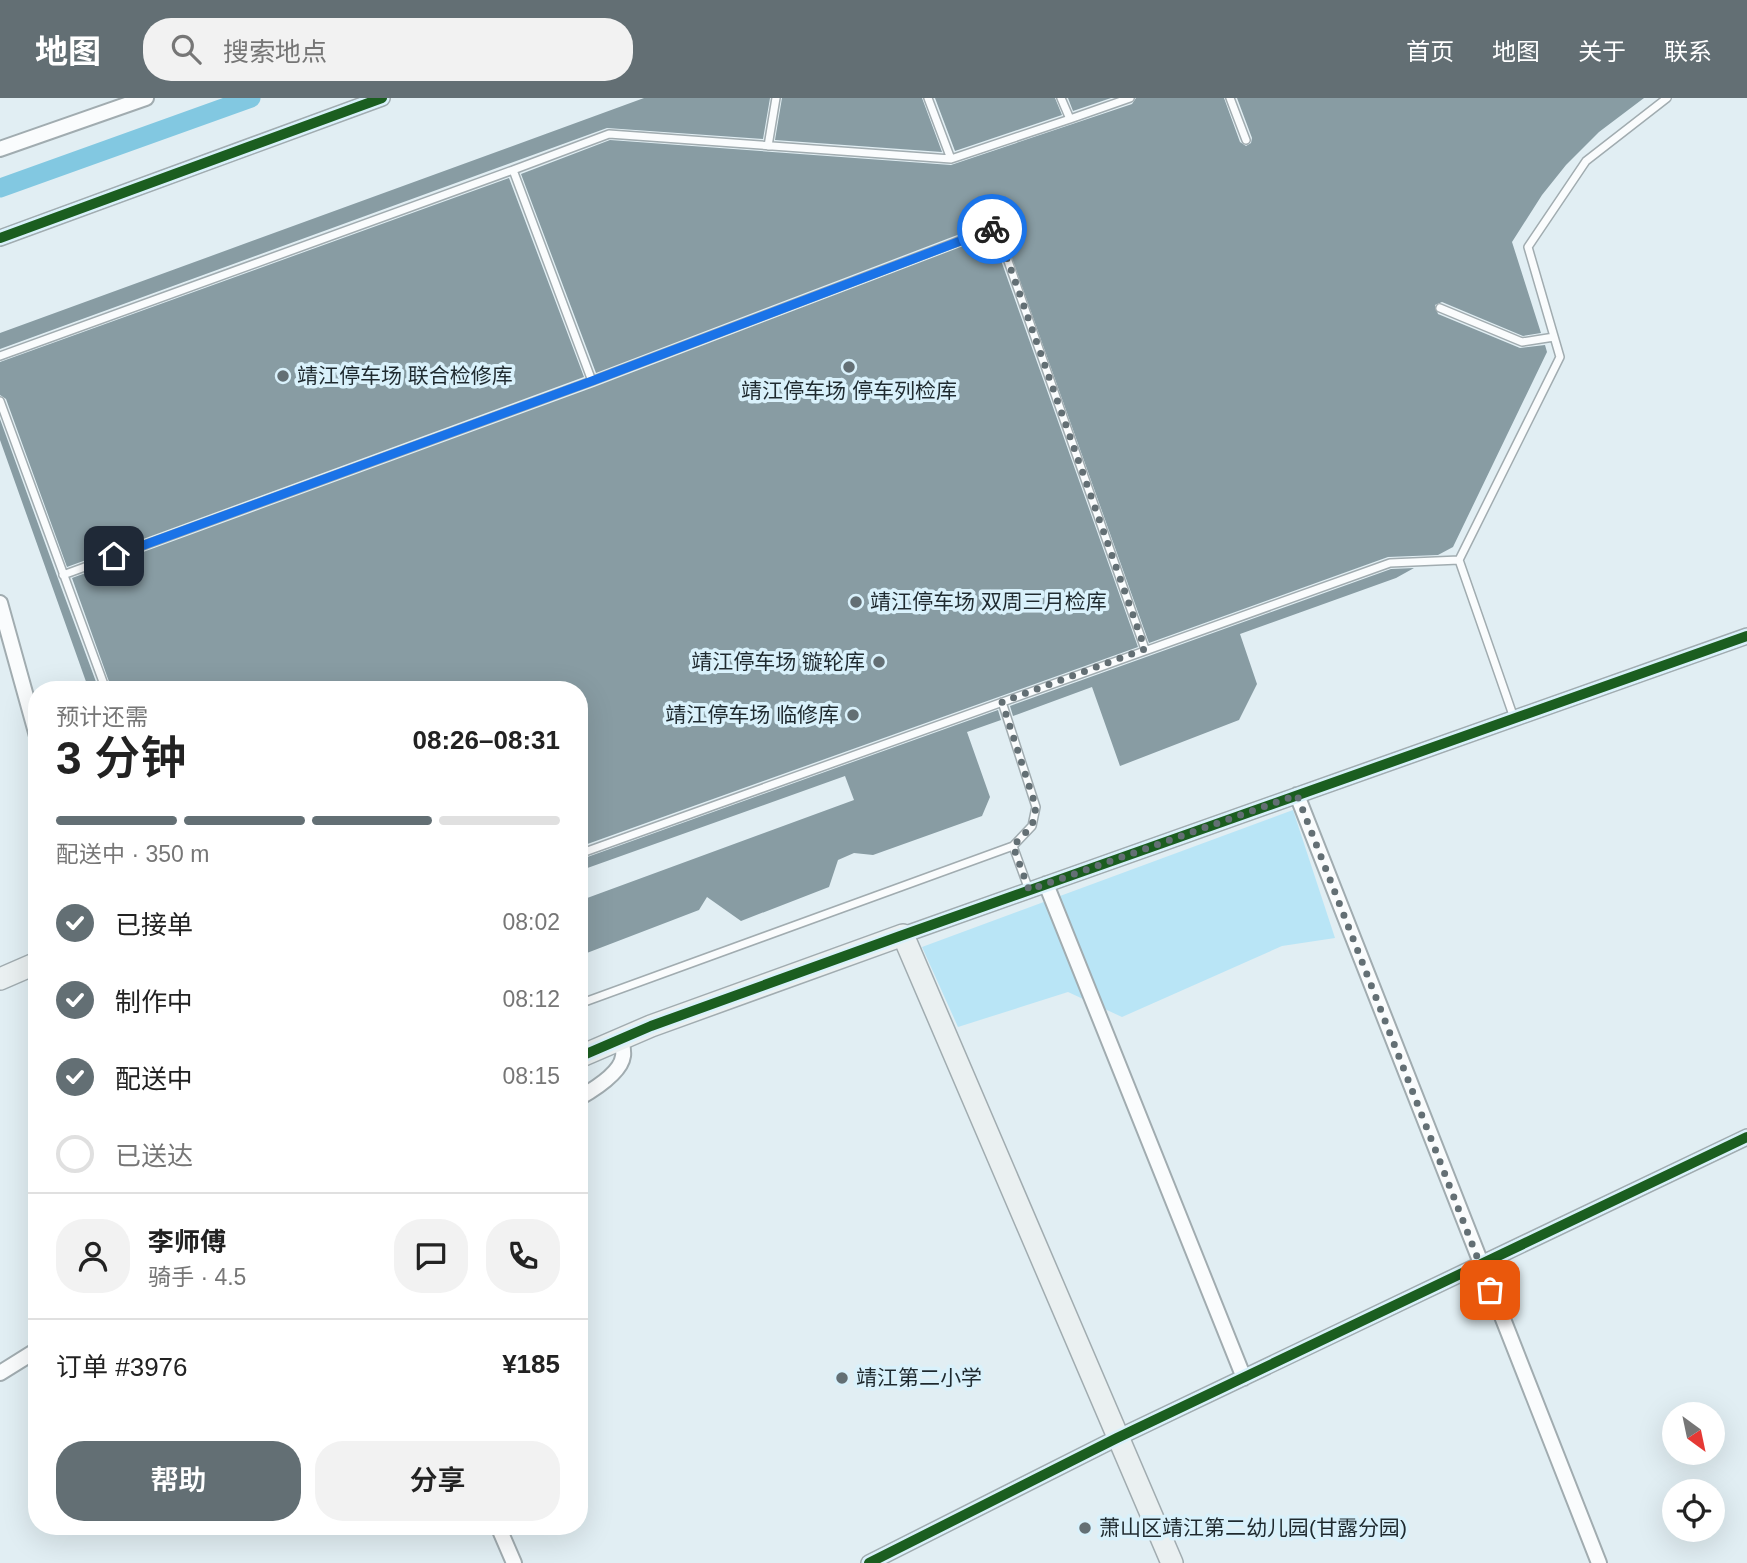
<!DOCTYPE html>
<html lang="zh">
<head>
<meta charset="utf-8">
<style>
  :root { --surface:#fff; --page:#f2f2f2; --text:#222; --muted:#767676; --line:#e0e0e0; --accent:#636f74 }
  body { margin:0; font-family:Arial,"Noto Sans SC",sans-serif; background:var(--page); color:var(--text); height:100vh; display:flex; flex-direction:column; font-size:26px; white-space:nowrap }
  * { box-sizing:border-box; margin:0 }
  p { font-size:23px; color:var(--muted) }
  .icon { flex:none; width:38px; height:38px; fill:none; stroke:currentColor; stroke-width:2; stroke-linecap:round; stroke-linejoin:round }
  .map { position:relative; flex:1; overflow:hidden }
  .sheet { position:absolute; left:28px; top:583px; width:560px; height:854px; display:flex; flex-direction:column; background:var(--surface); border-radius:28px; box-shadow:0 7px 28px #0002 }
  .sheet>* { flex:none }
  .needle { width:46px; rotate:147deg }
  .controls { position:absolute; left:1662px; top:1304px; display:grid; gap:14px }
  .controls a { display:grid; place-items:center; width:63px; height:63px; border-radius:50%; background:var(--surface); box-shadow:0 7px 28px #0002; font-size:35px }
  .pin { position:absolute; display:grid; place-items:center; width:60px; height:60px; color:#fff; margin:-30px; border-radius:14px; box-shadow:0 4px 10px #0006 }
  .courier { position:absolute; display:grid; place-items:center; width:70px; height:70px; margin:-35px; border:5px solid #1a73e8; border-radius:50%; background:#fff; color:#222; box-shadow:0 2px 9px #0007 }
  .head em { font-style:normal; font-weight:600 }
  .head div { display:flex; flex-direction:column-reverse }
  .head { display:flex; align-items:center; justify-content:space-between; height:119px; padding:0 28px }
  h1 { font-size:46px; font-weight:600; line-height:52px }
  .bar { display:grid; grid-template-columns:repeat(4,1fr); gap:10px 7px; align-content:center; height:84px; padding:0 28px }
  .bar i { height:9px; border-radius:5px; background:var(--line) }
  .bar .selected { background:var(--accent) }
  .bar p { grid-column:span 4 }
  .line { display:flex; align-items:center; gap:18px; padding:0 28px; border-top:2px solid var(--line) }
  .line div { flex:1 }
  .round { display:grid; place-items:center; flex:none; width:74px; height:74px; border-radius:28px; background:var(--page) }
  ol { padding:0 28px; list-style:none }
  li { display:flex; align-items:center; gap:21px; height:77px }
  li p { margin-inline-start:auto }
  li .icon { padding:7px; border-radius:50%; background:var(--accent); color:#fff; stroke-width:4 }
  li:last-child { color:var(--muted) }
  li i { width:38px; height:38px; border:4px solid var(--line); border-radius:50% }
  .action { display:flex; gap:14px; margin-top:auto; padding:14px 28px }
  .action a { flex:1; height:80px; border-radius:28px; background:var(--accent); color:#fff; font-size:28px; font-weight:600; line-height:80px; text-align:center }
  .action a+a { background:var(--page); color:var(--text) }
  header { display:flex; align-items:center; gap:42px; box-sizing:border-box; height:98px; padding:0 35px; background:var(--accent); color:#fff }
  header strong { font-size:33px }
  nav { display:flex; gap:38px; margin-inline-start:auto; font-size:24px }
  .search { width:490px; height:63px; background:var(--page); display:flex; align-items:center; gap:18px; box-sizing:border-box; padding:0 24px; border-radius:28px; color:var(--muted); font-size:26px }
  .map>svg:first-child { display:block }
  .green { fill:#b9e5f6 }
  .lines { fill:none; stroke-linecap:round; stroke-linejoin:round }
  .canal { stroke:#82c8e1; stroke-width:19 }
  .building { fill:#889ca3 }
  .lane-casing { stroke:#a1acb0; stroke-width:10 }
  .street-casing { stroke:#a1acb0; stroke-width:18 }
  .secondary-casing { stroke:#a1acb0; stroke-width:24 }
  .lane { stroke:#fafcfd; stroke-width:7 }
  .street { stroke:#fafcfd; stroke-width:14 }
  .secondary { stroke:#eaf0f1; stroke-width:21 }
  .cycleway-casing { stroke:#d9f1fb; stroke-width:15 }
  .cycleway { stroke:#1b5e20; stroke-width:10 }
  .done { stroke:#636f74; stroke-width:7; stroke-dasharray:0 12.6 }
  .route { stroke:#1a73e8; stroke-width:9 }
  .poi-dot { fill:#636f74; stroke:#d9f1fb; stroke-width:2.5 }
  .labels { text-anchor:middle; stroke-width:7; stroke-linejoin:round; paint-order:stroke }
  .poi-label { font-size:21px; fill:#1f2a2f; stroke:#d9f1fb; text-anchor:start }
</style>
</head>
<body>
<header>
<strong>地图</strong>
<div class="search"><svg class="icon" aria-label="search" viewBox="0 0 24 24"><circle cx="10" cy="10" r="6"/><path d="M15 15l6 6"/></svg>搜索地点</div>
<nav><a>首页</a><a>地图</a><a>关于</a><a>联系</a></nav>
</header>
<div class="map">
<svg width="1747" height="1465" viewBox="0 0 1747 1465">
  <rect width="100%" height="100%" fill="#e1eef3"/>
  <path class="green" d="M1293,712L1335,840L1282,848L1122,919L1068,894L958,929L922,849Z"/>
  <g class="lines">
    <path class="canal" d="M0,90L251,0"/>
  </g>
  <path class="building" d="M644,0H770L763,41L607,30L0,251V235Z
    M782,0H922L942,54L775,42Z
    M935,0H1055L1062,17L955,53Z
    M1068,0H1111L1073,13Z
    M1136,0H1224L1240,44L1246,48L1251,45L1252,40L1237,0H1644L1599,34L1566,67L1542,97L1512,144L1541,235L1523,238L1442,204L1435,207L1438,216L1520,250L1545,247L1547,254L1453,449L1438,457L1388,459L1149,545L999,124L994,123L596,275L521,76L610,42L951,67L1132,6Z
    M509,80L584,279L67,469L6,301L0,297V264Z
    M992,137L1138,549L579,749V592H112L72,480L594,289Z
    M0,321L57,478L99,592H89L0,342Z
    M1414,470L1396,480L1240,536L1257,586L1239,622L1120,668L1092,589L1013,618L1010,608L1391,471Z
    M998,612L1001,622L967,634L990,699L982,718L873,757L854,755L838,762L829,789L741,823L707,799L699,812L579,858V803L854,702L845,678L579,773V762Z"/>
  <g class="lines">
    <g class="lane-casing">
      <path id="lane" d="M928,0L951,61
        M1061,0L1070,21L1130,0
        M1230,0L1246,42
        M768,48L776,0
        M513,72L609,36L951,61L1070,21
        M1440,210L1522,244L1554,239
        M0,258L513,72L592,283
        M0,303L106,592
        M1459,462L1514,620
        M63,477L592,283L996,129L1145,551
        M1013,748L1029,792
        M579,756L1390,465L1459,462L1560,259L1528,149L1586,63L1667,0
        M579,906L1013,748L1032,728L1036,709L1002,604"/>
    </g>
    <g class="street-casing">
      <path id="street" d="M0,51L146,0
        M0,140L382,0
        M0,505L37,638
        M1297,697L1599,1465
        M1046,786L1244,1280
        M903,837L1747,538
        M579,1000C593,992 621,975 623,958C624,953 622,946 621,941
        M0,1275L37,1252
        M498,1428L514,1465
        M869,1465L1117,1340L1747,1039"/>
    </g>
    <g class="secondary-casing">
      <path id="secondary" d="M0,881L37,865
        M579,959L651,928L903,837L1172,1465"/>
    </g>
    <use href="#lane" class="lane"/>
    <use href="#street" class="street"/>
    <use href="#secondary" class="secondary"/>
    <g class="cycleway-casing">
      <path id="cycleway" d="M0,140L382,0
        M579,959L651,928L903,837L1747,538
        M869,1465L1117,1340L1747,1039"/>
    </g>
    <use href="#cycleway" class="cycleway"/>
  </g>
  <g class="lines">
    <path class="done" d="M992,131L996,129L1145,551L1002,604L1036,709L1032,728L1013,748L1029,792L1297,697L1490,1192"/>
    <path class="route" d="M114,458L592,283L992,131"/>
  </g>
  <g class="poi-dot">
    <circle cx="849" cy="269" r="7"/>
    <circle cx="283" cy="278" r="7"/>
    <circle cx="856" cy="504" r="7"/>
    <circle cx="879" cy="564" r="7"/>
    <circle cx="853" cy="617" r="7"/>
    <circle cx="842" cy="1280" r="7"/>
    <circle cx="1085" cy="1430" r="7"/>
  </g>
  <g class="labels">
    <g class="poi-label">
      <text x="297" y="285">靖江停车场 联合检修库</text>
      <text x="849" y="300" text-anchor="middle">靖江停车场 停车列检库</text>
      <text x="870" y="511">靖江停车场 双周三月检库</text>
      <text x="865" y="571" text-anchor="end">靖江停车场 镟轮库</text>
      <text x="839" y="624" text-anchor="end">靖江停车场 临修库</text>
      <text x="856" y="1287">靖江第二小学</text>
      <text x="1099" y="1437">萧山区靖江第二幼儿园(甘露分园)</text>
    </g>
  </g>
</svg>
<div class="controls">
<a><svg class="needle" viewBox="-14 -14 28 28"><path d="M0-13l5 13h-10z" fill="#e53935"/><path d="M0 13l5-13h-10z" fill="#767676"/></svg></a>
<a><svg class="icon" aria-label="locate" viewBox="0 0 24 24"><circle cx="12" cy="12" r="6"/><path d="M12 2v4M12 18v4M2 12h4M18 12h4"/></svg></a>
</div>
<div class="pin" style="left:1490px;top:1192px;background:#ea580c"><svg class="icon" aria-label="bag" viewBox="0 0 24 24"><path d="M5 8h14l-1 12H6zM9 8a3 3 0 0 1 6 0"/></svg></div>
<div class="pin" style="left:114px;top:458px;background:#1f2937"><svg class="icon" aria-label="home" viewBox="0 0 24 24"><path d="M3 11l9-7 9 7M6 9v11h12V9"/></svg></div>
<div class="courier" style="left:992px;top:131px"><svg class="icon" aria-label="bike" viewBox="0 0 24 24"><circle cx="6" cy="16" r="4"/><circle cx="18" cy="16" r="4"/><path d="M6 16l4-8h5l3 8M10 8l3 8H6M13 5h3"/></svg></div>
<section class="sheet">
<div class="head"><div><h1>3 分钟</h1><p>预计还需</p></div><em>08:26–08:31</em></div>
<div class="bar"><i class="selected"></i><i class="selected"></i><i class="selected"></i><i></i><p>配送中 · 350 m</p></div>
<ol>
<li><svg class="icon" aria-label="check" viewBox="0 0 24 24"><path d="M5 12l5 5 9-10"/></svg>已接单<p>08:02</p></li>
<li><svg class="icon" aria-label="check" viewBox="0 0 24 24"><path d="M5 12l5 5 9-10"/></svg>制作中<p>08:12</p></li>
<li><svg class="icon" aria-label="check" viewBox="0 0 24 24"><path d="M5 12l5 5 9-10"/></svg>配送中<p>08:15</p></li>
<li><i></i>已送达</li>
</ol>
<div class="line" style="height:126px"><a class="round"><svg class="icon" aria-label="person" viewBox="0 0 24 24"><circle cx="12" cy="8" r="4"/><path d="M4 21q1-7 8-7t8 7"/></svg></a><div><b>李师傅</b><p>骑手 · 4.5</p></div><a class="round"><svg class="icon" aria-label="chat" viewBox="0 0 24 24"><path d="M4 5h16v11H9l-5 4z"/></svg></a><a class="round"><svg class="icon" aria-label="phone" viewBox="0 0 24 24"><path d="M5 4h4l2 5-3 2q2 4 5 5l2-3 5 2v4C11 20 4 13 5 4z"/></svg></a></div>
<div class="line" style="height:91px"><div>订单 #3976</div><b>¥185</b></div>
<div class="action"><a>帮助</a><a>分享</a></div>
</section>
</div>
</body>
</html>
